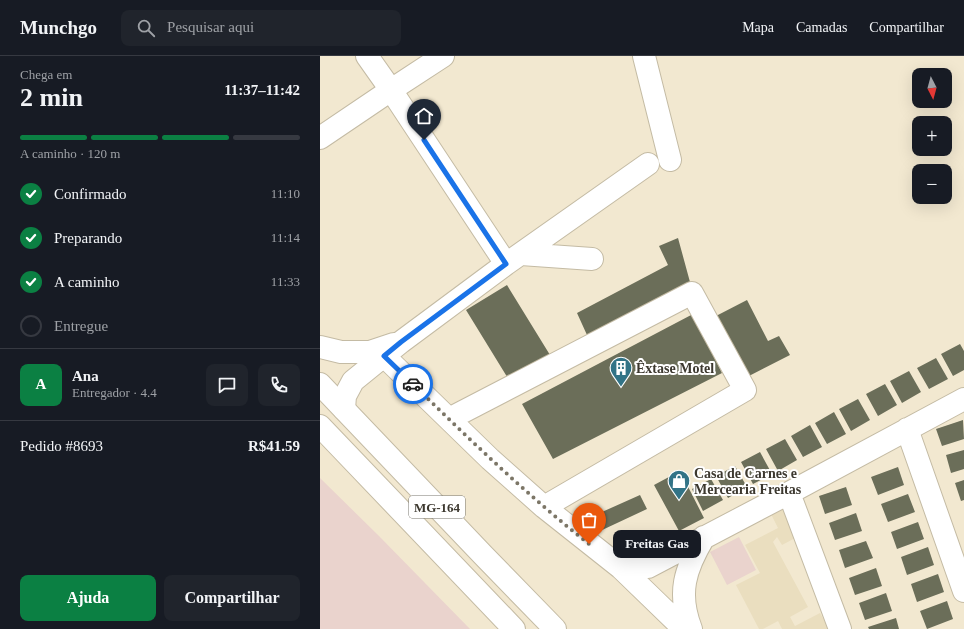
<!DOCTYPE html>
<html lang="pt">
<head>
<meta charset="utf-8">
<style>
  :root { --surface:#171b24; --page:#20242c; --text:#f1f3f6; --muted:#9ea1a6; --line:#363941; --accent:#0b8043 }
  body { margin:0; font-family:Georgia,serif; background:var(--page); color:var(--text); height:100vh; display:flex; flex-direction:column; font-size:15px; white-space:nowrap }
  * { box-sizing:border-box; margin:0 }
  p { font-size:13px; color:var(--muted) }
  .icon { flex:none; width:22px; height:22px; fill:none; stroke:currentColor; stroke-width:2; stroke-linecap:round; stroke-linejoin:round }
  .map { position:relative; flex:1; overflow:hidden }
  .details { display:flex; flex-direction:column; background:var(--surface); width:320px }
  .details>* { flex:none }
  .needle { width:26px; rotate:174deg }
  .controls { position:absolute; left:592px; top:12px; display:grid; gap:8px }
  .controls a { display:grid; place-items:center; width:40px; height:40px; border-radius:8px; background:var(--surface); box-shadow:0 4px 16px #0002; font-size:20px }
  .pin { position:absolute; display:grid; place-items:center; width:34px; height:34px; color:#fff; margin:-41px -17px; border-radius:50% 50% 50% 0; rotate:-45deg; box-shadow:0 0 4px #0007 }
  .pin .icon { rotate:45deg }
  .courier { position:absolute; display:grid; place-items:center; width:40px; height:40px; margin:-20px; border:3px solid #1a73e8; border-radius:50%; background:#fff; color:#222; box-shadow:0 1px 5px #0007 }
  .bubble { position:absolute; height:28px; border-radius:8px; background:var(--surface); box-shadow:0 4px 16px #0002; font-size:13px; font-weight:800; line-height:28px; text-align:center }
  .overview em { font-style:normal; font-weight:800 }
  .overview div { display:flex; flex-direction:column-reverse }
  .overview { display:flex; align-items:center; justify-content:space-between; height:68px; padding:0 20px }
  h1 { font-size:26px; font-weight:800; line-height:30px }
  .bar { display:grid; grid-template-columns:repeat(4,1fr); gap:6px 4px; align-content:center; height:48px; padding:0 20px }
  .bar i { height:5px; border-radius:3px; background:var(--line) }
  .bar .current { background:var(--accent) }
  .bar p { grid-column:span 4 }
  .line { display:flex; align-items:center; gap:10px; padding:0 20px; border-top:1px solid var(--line) }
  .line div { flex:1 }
  .round { display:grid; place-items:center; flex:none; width:42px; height:42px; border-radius:8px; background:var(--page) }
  ol { padding:0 20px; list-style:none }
  li { display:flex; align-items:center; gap:12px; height:44px }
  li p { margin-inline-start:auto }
  li .icon { padding:4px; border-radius:50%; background:var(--accent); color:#fff; stroke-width:4 }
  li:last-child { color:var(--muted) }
  li i { width:22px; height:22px; border:2px solid var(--line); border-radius:50% }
  .primary-button { display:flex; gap:8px; margin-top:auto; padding:8px 20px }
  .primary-button a { flex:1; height:46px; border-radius:8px; background:var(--accent); color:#fff; font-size:16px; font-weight:800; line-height:46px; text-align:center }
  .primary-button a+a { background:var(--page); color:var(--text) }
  header { display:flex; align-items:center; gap:24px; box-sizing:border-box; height:56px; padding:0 20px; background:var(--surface); border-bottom:1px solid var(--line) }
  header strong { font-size:19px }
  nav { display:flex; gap:22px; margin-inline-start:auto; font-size:14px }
  .search { width:280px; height:36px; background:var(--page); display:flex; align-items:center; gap:10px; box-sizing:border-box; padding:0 14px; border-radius:8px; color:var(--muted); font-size:15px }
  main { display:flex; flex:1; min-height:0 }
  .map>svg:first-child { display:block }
  .built { fill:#eadebf }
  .green { fill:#ead3cd }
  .building { fill:#6b6e59 }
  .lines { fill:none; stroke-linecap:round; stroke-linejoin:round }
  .minor-casing { stroke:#c4bba4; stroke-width:24 }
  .major-casing { stroke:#c4bba4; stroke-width:24 }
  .minor { stroke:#fff; stroke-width:22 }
  .major { stroke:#fff; stroke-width:22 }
  .done { stroke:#7c7667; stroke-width:4; stroke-dasharray:0 7.2 }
  .route { stroke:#1a73e8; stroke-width:5 }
  .labels { text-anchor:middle; stroke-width:4; stroke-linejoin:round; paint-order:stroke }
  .shield { fill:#fff; stroke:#76746d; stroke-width:1 }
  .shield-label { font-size:13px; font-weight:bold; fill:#3c382f }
  .poi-label { font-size:14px; font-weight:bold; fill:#3c382f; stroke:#fff; text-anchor:start }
</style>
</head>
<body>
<header>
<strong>Munchgo</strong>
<div class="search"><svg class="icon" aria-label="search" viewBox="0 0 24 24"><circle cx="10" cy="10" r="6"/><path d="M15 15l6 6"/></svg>Pesquisar aqui</div>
<nav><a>Mapa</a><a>Camadas</a><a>Compartilhar</a></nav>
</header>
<main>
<section class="details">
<div class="overview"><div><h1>2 min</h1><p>Chega em</p></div><em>11:37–11:42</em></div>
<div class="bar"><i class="current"></i><i class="current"></i><i class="current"></i><i></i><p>A caminho · 120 m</p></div>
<ol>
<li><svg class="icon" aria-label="check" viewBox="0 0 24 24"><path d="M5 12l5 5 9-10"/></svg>Confirmado<p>11:10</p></li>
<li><svg class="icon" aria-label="check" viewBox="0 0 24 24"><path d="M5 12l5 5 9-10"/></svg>Preparando<p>11:14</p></li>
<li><svg class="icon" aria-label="check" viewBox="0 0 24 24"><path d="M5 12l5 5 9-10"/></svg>A caminho<p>11:33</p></li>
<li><i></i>Entregue</li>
</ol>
<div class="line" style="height:72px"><b class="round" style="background:var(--accent);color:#fff">A</b><div><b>Ana</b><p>Entregador · 4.4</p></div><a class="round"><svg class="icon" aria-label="chat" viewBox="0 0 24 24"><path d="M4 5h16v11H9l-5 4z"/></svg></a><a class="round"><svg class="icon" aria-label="phone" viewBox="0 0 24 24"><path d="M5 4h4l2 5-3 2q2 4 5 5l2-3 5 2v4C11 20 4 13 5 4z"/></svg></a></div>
<div class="line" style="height:52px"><div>Pedido #8693</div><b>R$41.59</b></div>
<div class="primary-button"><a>Ajuda</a><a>Compartilhar</a></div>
</section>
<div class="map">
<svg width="644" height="573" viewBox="0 0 644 573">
  <rect width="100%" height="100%" fill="#f2e8d0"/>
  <path class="built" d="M464,451L479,480L462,489L457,481L453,486L488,551L470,561L475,570L500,557L509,573H462L458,565L443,573H439L416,529L440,517L425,489L458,472L451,458Z"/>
  <path class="green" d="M0,422L59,480L150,573H0Z
    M419,481L436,514L407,529L390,496Z"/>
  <path class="building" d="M358,182L370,226L267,279L257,257L348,209L339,190Z
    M187,229L230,299L189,324L146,254Z
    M427,244L448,285L459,280L470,299L427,321L396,260Z
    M373,258L402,317L233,403L202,348Z
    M640,288L644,295V314L633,320L621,298Z
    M616,302L628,323L609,333L597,312Z
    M589,315L601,336L582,347L570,325Z
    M565,328L577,349L558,360L546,338Z
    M538,343L550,364L531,375L519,353Z
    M514,356L526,378L507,388L495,367Z
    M643,364L644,383L622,390L616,373Z
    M490,369L502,391L483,401L471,380Z
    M465,383L477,404L458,415L446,393Z
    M644,394V413L631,417L626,399Z
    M440,396L452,418L433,428L421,406Z
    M415,410L427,431L408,442L396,420Z
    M578,411L584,429L558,439L551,421Z
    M360,415L384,462L359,475L334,429Z
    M391,423L403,444L383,455L372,433Z
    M644,424V444L641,445L635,427Z
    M526,431L532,449L505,458L499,440Z
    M588,438L595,456L568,466L561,448Z
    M320,439L327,453L280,475L273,460Z
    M536,457L542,475L515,484L509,467Z
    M598,466L604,483L577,493L571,476Z
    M546,485L553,502L525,512L519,494Z
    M608,491L614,509L587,519L581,501Z
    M556,512L562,530L535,539L529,522Z
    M618,518L624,536L597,546L591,528Z
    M566,537L572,555L545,564L539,547Z
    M627,545L633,563L607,573L600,555Z
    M576,562L579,573H549L548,571Z"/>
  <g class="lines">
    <g class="minor-casing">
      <path id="minor" d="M47,0L71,34L186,208
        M324,0L350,104
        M0,82L71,34L123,0
        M201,198L272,203
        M0,291L21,296H50L74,288
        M64,300L170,403L224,451L301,512L364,573
        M24,353L25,340L33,325L81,286L186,208L328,108
        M129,363L372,237L425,334L224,451
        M0,370L194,573
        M587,373L644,535
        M469,437L520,573
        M301,512L315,513L328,511L469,437L644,343
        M371,573C357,537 365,513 384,481"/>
    </g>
    <g class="major-casing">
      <path id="major" d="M0,328L163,499L235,573"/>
    </g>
    <use href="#minor" class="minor"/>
    <use href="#major" class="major"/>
  </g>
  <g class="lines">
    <path class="done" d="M93,328C150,384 207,439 269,488"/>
    <path class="route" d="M93,328L64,300L81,286L186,208L104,84"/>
  </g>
  <defs>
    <g id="building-pin" transform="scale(1.15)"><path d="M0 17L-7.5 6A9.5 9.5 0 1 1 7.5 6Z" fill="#327386" stroke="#fff"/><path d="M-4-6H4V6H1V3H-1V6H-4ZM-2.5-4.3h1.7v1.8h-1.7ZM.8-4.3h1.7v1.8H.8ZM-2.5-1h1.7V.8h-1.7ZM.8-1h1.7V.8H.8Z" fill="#fff"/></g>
    <g id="shop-pin" transform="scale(1.15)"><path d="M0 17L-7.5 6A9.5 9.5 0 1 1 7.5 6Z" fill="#327386" stroke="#fff"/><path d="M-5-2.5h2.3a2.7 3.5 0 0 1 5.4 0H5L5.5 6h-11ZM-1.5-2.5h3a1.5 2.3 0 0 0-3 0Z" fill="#fff"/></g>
  </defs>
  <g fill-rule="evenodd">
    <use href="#building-pin" x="301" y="312"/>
    <use href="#shop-pin" x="359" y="425"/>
  </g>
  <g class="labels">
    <rect class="shield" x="89" y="440" width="56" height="22" rx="3"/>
    <g class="shield-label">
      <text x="117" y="456">MG-164</text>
    </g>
    <g class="poi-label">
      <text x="316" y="317">Êxtase Motel</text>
      <text x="374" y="422">Casa de Carnes e<tspan x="374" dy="16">Mercearia Freitas</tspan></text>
    </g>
  </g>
</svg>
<div class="controls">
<a><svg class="needle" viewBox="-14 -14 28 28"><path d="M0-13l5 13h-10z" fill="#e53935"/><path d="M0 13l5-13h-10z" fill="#9ea1a6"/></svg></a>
<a>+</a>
<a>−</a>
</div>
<div class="pin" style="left:269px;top:488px;background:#ea580c"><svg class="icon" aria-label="bag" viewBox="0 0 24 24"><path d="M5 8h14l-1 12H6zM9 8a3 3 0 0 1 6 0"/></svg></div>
<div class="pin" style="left:104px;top:84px;background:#1f2937"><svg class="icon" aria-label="home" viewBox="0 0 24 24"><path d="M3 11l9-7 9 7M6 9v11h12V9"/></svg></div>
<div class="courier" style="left:93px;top:328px"><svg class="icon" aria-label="car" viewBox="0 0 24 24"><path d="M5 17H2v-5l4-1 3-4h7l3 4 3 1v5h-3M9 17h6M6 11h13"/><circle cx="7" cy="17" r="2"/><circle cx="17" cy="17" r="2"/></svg></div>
<div class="bubble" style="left:293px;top:474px;width:88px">Freitas Gas</div>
</div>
</main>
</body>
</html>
